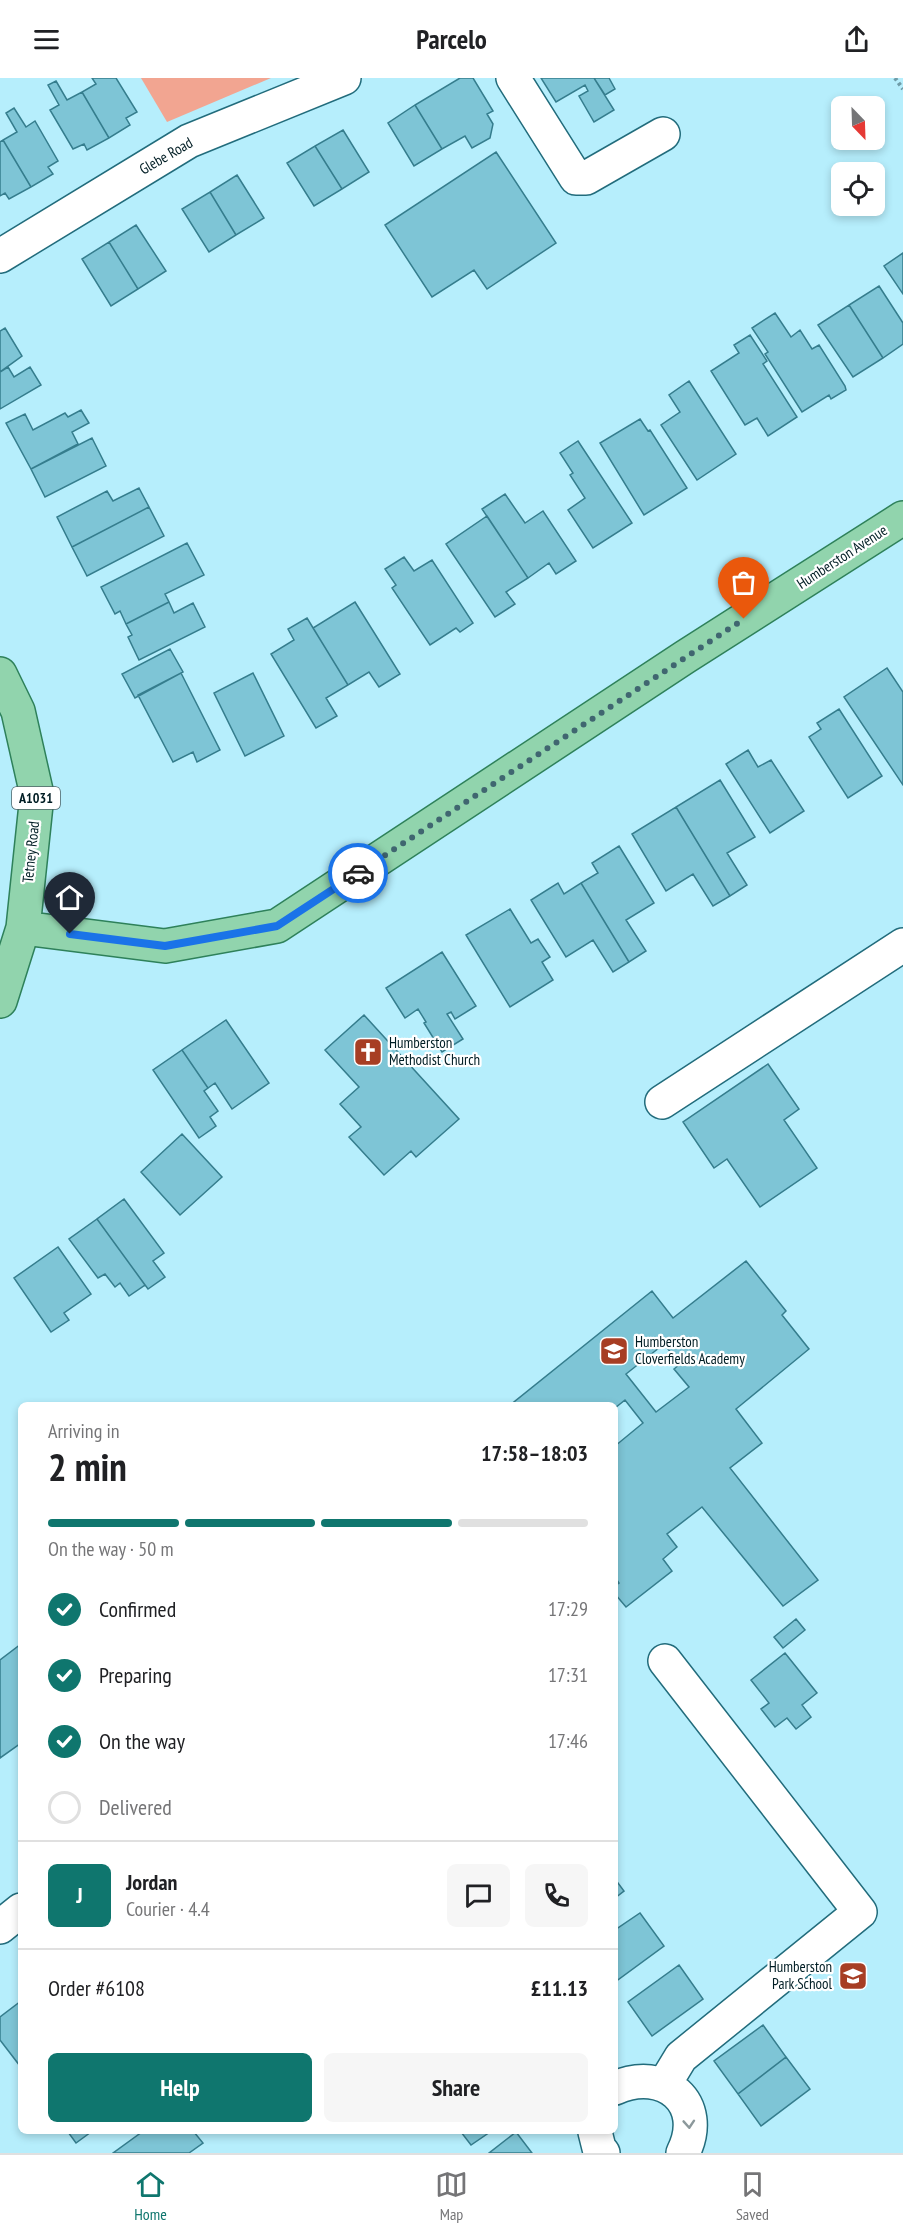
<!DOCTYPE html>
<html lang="en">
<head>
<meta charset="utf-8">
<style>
  :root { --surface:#fff; --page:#f6f6f6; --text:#202124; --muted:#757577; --line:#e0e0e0; --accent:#0f766e }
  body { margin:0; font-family:"PT Sans Narrow",sans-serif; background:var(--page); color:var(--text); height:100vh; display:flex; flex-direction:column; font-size:22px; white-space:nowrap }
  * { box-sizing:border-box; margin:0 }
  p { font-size:20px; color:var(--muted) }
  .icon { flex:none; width:33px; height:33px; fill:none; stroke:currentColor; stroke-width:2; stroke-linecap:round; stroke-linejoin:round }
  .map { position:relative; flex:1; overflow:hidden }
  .sheet { position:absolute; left:18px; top:1324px; width:600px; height:732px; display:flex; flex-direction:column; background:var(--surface); border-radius:9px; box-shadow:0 3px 9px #0003 }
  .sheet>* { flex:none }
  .needle { width:39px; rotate:157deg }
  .controls { position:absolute; left:831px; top:18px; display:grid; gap:12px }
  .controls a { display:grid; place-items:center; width:54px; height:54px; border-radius:9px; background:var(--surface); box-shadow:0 3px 9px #0003; font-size:30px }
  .pin { position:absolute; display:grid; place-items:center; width:51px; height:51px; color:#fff; margin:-62px -26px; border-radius:50% 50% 50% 0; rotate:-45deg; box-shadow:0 0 6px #0007 }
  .pin .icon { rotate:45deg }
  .courier { position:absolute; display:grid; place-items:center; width:60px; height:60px; margin:-30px; border:4px solid #1a73e8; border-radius:50%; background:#fff; color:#222; box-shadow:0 2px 8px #0007 }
  .overview em { font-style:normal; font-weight:700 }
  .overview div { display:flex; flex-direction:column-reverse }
  .overview { display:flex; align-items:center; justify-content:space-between; height:102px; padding:0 30px }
  h1 { font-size:39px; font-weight:700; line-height:45px }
  .bar { display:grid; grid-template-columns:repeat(4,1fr); gap:9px 6px; align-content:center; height:72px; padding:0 30px }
  .bar i { height:8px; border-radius:4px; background:var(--line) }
  .bar .current { background:var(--accent) }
  .bar p { grid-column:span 4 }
  .line { display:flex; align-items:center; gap:15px; padding:0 30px; border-top:2px solid var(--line) }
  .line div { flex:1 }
  .round { display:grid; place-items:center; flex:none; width:63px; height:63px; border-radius:9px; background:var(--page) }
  ol { padding:0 30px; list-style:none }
  li { display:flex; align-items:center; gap:18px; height:66px }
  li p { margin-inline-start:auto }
  li .icon { padding:6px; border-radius:50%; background:var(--accent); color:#fff; stroke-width:4 }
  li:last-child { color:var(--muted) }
  li i { width:33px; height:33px; border:3px solid var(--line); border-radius:50% }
  .action { display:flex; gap:12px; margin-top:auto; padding:12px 30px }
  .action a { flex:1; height:69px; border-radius:9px; background:var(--accent); color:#fff; font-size:24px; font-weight:700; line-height:69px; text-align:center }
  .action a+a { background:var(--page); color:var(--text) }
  header { display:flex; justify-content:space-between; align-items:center; height:78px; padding:0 30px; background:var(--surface); font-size:27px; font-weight:700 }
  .tabs { display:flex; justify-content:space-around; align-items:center; height:84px; border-top:2px solid var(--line); background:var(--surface); font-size:16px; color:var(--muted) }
  .tabs a { display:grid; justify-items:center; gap:3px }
  .tabs .current { color:var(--accent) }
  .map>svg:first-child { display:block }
  .green { fill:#f2a591 }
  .building { fill:#7ec5d6; stroke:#357d8d; stroke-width:1.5; fill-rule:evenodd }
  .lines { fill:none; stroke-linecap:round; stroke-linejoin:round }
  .minor-casing { stroke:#226c7c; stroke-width:36 }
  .major-casing { stroke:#2e815a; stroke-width:36 }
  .path { stroke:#6f9ca8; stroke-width:4; stroke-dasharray:3 3; stroke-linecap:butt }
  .minor { stroke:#fff; stroke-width:33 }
  .major { stroke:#91d4ad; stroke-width:33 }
  .oneway { stroke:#8c999c }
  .done { stroke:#406670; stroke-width:6; stroke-dasharray:0 10.8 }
  .route { stroke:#1a73e8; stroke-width:8 }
  .labels { text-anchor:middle; stroke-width:4.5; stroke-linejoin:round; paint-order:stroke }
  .shield { fill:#fff; stroke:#4c6166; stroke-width:1.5 }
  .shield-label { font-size:14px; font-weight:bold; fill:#001d24 }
  .street-label { font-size:15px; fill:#001d24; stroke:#fff }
  .poi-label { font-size:15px; fill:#001d24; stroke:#fff; text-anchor:start }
</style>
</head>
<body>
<header><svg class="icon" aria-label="menu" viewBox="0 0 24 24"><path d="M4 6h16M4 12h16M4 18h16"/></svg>Parcelo<svg class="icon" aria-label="share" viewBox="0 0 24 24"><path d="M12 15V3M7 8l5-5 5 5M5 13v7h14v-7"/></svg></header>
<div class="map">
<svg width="903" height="2075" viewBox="0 0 903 2075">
  <rect width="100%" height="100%" fill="#b6eefc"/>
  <path class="green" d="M141,0H271L167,44Z"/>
  <path class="building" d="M92,0H116L137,34L126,40L130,47L109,60L82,14L96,6Z
    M460,0H473L493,33L487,36L493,46L490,60L472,70L465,58L442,71L415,27Z
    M541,0H594L614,32L594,44L579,18L588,13L585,7L556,24Z
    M594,0H609L615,11L605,17Z
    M56,3L67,22L82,14L109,60L87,72L84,66L73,71L50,32L59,27L48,7Z
    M415,27L442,71L414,88L388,45Z
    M14,30L26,49L35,43L58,83L48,89L53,96L31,109L3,62L17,54L6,35Z
    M343,52L369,94L342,111L315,68Z
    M3,62L31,109L9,121L5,115L0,118V64Z
    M315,68L342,111L314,128L287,85Z
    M496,74L556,165L487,211L474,192L432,219L385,147Z
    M237,97L264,140L236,157L210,114Z
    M210,114L236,157L209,174L182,131Z
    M136,147L166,193L138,211L109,164Z
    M109,164L138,211L111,228L82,181Z
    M903,175V216L884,188Z
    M879,208L903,245V266L883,280L849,227Z
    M849,227L883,280L853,299L818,247Z
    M775,235L791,259L800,252L812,271L819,267L845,308L846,312L831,321L829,317L802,334L765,276L768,274L752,250Z
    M5,250L22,278L0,294V253Z
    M750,257L767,283L763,286L797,339L768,358L757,340L745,347L711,293L739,275L734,267Z
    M8,289L14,299L30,289L41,307L0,331V294Z
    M689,303L736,376L697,402L661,347L680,334L669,317Z
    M81,332L89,345L72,354L78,366L31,391L6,345L25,336L33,352L65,335L68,339Z
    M640,341L648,353L650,352L687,410L644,437L600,365Z
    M92,360L106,388L45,419L31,391Z
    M578,363L632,445L593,470L568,432L585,420L570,397L573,395L560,375Z
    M139,410L149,429L72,469L57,439L107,413L113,423Z
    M505,416L525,445L543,433L576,483L556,496L549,485L528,500L482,431Z
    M149,429L164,458L87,498L72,469Z
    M487,438L528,500L506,514L515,526L495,539L446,466Z
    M187,465L204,497L165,516L169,524L126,546L120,533L115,536L101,509Z
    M404,479L414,493L432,482L473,545L460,554L456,550L430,567L392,510L396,507L385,491Z
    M169,524L174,535L193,525L205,549L139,582L128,559L132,557L126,546Z
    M355,524L400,596L379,609L369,594L348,607L313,550Z
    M307,540L348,607L326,620L337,638L316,650L271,576L294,562L288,551Z
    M170,571L183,594L135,620L122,596Z
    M887,590L903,614V707L844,619Z
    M181,595L220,672L197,684L193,674L173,684L138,617Z
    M253,595L284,658L245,678L214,615Z
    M839,631L882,698L848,720L809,659L821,651L817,645Z
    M748,672L758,689L771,682L804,733L770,755L726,686Z
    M720,702L755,759L727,775L747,807L730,818L676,729Z
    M676,729L730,818L713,828L693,796L666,813L632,756Z
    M619,768L654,825L626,842L646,873L629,884L581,805L598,795L592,785Z
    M558,805L564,816L581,805L629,884L613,894L593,862L566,879L531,822Z
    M510,831L531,865L538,861L550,879L542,884L553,902L510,929L466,857Z
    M442,874L476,928L455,941L451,934L447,936L463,961L442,974L424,945L426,944L418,931L405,940L386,910Z
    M364,937L459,1041L416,1079L411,1073L384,1097L349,1059L361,1049L340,1026L359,1009L325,972Z
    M226,942L269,1005L232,1031L215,1005L208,1010L182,972Z
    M182,972L208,1010L204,1013L218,1033L210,1039L216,1048L199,1060L153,992Z
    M768,986L799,1031L784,1042L817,1090L760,1129L727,1081L714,1090L683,1044Z
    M182,1056L222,1099L180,1137L141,1094Z
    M124,1121L164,1175L153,1183L165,1199L148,1211L97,1141Z
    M97,1141L145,1207L129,1218L120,1205L115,1209L105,1196L98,1200L69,1161Z
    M58,1169L91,1216L64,1235L69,1242L51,1254L14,1200Z
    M746,1183L786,1233L782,1237L809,1271L736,1331L762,1365L730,1390L818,1502L783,1528L702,1429L667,1456L677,1469L663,1481L672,1493L626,1529L615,1516V1508L619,1505L615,1499V1368L643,1345L625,1322L615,1330V1328H509L652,1213L673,1240ZM664,1266L680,1286L674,1291L689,1309L656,1334L626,1296Z
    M796,1541L805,1552L783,1570L774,1559Z
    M21,1566V1665L0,1680V1582Z
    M785,1575L817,1615L802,1627L811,1639L796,1651L787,1640L775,1649L761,1631L769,1625L751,1602Z
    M615,1801L624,1813L615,1820Z
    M640,1835L664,1868L615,1904V1852Z
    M679,1887L703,1921L652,1958L628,1924Z
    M21,1923V1987L20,1988L0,1962V1939Z
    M763,1947L786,1979L738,2016L714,1983Z
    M786,1979L810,2011L761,2048L738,2016Z
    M68,2054H91L76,2065Z
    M142,2054H194L203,2065L189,2075H113Z
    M461,2054H490L471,2067Z
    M516,2054L532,2075H489Z"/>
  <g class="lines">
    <g class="minor-casing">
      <path id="minor" d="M513,0L576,100H586L663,56
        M0,178L189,63L344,0
        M662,1024L903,867
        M0,1849L21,1832
        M664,2007L681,1979L860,1834L665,1583
        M615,2010C664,1988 708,2025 683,2075
        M595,2054L599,2070L603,2075"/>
    </g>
    <g class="major-casing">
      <path id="major" d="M0,596L18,633L37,717L23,850L0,923
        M23,850L165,868L277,848L685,579L903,440"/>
    </g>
    <path class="path" d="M895,0L903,11"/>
    <use href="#minor" class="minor"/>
    <use href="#major" class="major"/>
  </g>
  <defs><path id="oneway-chevron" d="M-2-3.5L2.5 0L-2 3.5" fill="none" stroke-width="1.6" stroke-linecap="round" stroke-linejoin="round" transform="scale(1.5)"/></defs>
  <use class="oneway" href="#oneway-chevron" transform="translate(689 2046) rotate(86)"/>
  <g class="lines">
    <path class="done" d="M358,795L744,541"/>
    <path class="route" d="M70,856L165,868L277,848L358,795"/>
  </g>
  <defs>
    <g id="church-square" transform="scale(1.5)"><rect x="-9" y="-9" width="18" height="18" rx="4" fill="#a73e24" stroke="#fff"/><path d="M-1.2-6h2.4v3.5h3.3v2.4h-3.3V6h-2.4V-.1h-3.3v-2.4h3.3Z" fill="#fff"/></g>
    <g id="school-square" transform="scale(1.5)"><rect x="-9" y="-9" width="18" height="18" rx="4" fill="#a73e24" stroke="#fff"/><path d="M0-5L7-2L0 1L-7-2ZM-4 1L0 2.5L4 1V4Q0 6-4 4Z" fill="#fff"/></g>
  </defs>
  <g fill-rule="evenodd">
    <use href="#church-square" x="368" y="974"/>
    <use href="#school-square" x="614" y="1273"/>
    <use href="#school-square" x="853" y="1898"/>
  </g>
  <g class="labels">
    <rect class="shield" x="12" y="709" width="48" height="22" rx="4.5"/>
    <g class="shield-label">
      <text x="36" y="725">A1031</text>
    </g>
    <g class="street-label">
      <text transform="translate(166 78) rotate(-30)" y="5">Glebe Road</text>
      <text transform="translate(842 479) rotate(-33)" y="5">Humberston Avenue</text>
      <text transform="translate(31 774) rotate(-84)" y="5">Tetney Road</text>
    </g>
    <g class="poi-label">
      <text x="389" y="970">Humberston<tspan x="389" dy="17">Methodist Church</tspan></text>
      <text x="635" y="1269">Humberston<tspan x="635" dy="17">Cloverfields Academy</tspan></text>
      <text x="832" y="1894" text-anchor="end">Humberston<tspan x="832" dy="17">Park School</tspan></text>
    </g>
  </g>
</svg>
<div class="controls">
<a><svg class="needle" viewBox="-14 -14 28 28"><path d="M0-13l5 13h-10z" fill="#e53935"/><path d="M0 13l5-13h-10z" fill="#757577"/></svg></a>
<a><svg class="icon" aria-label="locate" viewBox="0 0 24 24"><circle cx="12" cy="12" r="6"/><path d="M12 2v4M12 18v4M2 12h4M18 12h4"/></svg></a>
</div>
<div class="pin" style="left:744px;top:541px;background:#ea580c"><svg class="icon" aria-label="bag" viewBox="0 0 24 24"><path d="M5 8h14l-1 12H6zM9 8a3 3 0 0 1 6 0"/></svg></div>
<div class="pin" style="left:70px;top:856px;background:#1f2937"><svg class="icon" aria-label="home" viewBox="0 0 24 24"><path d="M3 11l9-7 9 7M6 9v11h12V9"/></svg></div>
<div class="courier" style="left:358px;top:795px"><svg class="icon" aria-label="car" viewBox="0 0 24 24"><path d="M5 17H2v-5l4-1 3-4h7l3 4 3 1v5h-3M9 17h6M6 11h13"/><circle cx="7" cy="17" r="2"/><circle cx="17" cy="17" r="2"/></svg></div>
<section class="sheet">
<div class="overview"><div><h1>2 min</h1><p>Arriving in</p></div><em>17:58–18:03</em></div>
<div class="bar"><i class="current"></i><i class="current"></i><i class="current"></i><i></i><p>On the way · 50 m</p></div>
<ol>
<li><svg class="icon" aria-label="check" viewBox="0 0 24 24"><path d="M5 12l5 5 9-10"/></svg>Confirmed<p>17:29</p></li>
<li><svg class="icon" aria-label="check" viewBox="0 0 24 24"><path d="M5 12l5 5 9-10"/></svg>Preparing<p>17:31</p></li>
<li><svg class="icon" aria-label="check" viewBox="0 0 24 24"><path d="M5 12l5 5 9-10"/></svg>On the way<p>17:46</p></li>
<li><i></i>Delivered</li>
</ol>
<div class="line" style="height:108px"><b class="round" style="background:var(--accent);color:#fff">J</b><div><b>Jordan</b><p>Courier · 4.4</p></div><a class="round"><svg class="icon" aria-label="chat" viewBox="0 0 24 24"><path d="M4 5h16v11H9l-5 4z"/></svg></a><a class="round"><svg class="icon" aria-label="phone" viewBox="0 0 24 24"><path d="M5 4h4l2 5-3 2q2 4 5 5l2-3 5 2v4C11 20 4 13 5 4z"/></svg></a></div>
<div class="line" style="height:78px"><div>Order #6108</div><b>£11.13</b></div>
<div class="action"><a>Help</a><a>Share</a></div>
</section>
</div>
<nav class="tabs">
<a class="current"><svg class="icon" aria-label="home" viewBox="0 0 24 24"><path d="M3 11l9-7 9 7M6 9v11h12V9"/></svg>Home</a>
<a><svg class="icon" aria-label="map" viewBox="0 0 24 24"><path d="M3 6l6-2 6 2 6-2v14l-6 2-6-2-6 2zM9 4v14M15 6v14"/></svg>Map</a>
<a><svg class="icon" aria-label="saved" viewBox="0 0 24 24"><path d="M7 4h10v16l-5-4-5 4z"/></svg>Saved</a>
</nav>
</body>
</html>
